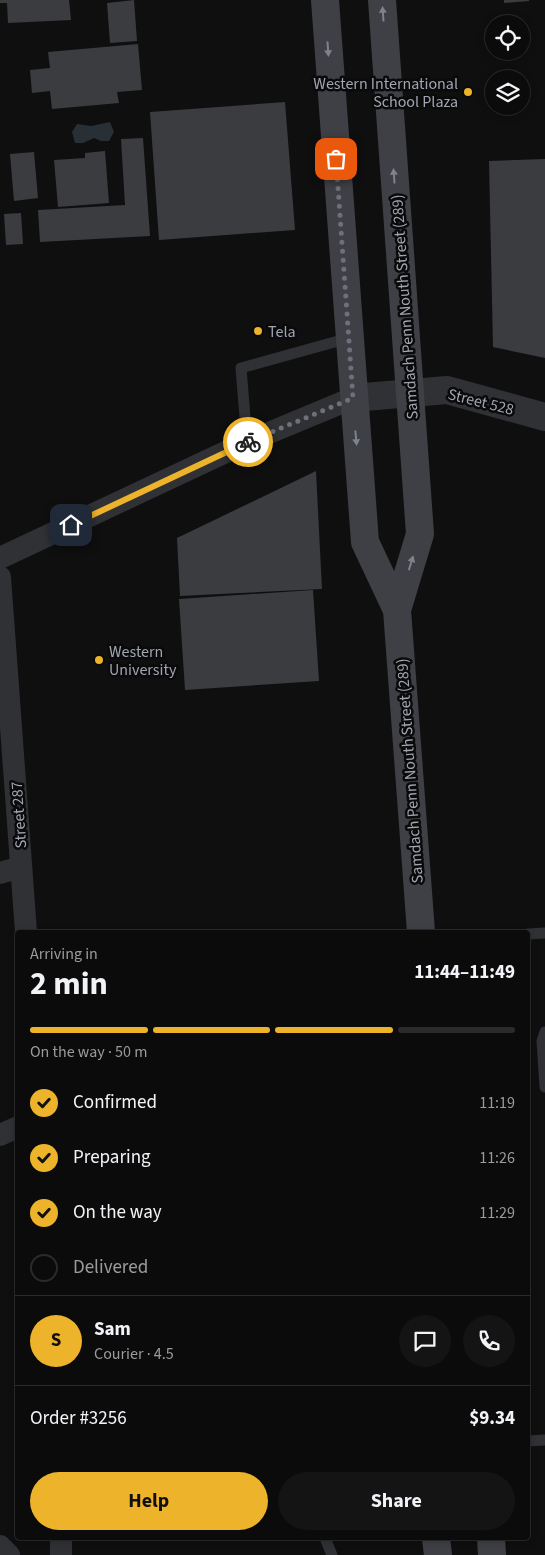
<!DOCTYPE html>
<html lang="en">
<head>
<meta charset="utf-8">
<style>
  :root { --surface:#0b0b0c; --page:#141415; --text:#f1f3f6; --muted:#9a9b9d; --line:#2b2b2d; --accent:#edb32a }
  body { margin:0; font-family:"Source Sans 3",sans-serif; background:var(--page); color:var(--text); height:100vh; display:flex; flex-direction:column; font-size:19px; white-space:nowrap }
  * { box-sizing:border-box; margin:0 }
  p { font-size:16px; color:var(--muted) }
  .icon { flex:none; width:28px; height:28px; fill:none; stroke:currentColor; stroke-width:2; stroke-linecap:round; stroke-linejoin:round }
  .map { position:relative; flex:1; overflow:hidden }
  .side { position:absolute; left:15px; top:930px; width:515px; height:610px; display:flex; flex-direction:column; background:var(--surface); border-radius:5px; box-shadow:0 2px 8px #0003,0 0 0 1px var(--line) }
  .side>* { flex:none }
  .tools { position:absolute; left:485px; top:15px; display:grid; gap:10px }
  .tools a { display:grid; place-items:center; width:45px; height:45px; border-radius:50%; background:var(--surface); box-shadow:0 2px 8px #0003,0 0 0 1px var(--line); font-size:25px }
  .pin { position:absolute; display:grid; place-items:center; width:42px; height:42px; color:#fff; margin:-21px; border-radius:10px; box-shadow:0 2px 8px #0006 }
  .courier { position:absolute; display:grid; place-items:center; width:50px; height:50px; margin:-25px; border:4px solid #edb32a; border-radius:50%; background:#fff; color:#222; box-shadow:0 1px 6px #0007 }
  .summary em { font-style:normal; font-weight:700 }
  .summary div { display:flex; flex-direction:column-reverse }
  .summary { display:flex; align-items:center; justify-content:space-between; height:85px; padding:0 15px }
  h1 { font-size:32px; font-weight:700; line-height:38px }
  .bar { display:grid; grid-template-columns:repeat(4,1fr); gap:8px 5px; align-content:center; height:60px; padding:0 15px }
  .bar i { height:6px; border-radius:4px; background:var(--line) }
  .bar .selected { background:var(--accent) }
  .bar p { grid-column:span 4 }
  .line { display:flex; align-items:center; gap:12px; padding:0 15px; border-top:1px solid var(--line) }
  .line div { flex:1 }
  .round { display:grid; place-items:center; flex:none; width:52px; height:52px; border-radius:26px; background:var(--page) }
  ol { padding:0 15px; list-style:none }
  li { display:flex; align-items:center; gap:15px; height:55px }
  li p { margin-inline-start:auto }
  li .icon { padding:5px; border-radius:50%; background:var(--accent); color:#111; stroke-width:4 }
  li:last-child { color:var(--muted) }
  li i { width:28px; height:28px; border:2px solid var(--line); border-radius:50% }
  .button { display:flex; gap:10px; margin-top:auto; padding:10px 15px }
  .button a { flex:1; height:58px; border-radius:30px; background:var(--accent); color:#111; font-size:20px; font-weight:700; line-height:58px; text-align:center }
  .button a+a { background:var(--page); color:var(--text) }
  .map>svg:first-child { display:block }
  .water { fill:#282f35 }
  .building { fill:#3b3c40 }
  .lines { fill:none; stroke-linecap:round; stroke-linejoin:round }
  .service { stroke:#303135; stroke-width:11 }
  .minor { stroke:#303135; stroke-width:22 }
  .tertiary { stroke:#303135; stroke-width:28 }
  .secondary { stroke:#3e4045; stroke-width:28 }
  .oneway { fill:#7e828b }
  .done { stroke:#6d7079; stroke-width:5; stroke-dasharray:0 9 }
  .route { stroke:#edb32a; stroke-width:6 }
  .poi-dot { fill:#edb32a; stroke:#0a0a0b; stroke-width:2 }
  .labels { text-anchor:middle; stroke-width:5; stroke-linejoin:round; paint-order:stroke }
  .poi-label { font-size:16px; fill:#a0a5b1; stroke:#0a0a0b; text-anchor:start }
  .street-label { font-size:16px; fill:#a0a5b1; stroke:#0a0a0b }
</style>
</head>
<body>
<div class="map">
<svg width="545" height="1555" viewBox="0 0 545 1555">
  <rect width="100%" height="100%" fill="#0f0f10"/>
  <path class="water" d="M110,122L114,132L109,141H101L94,138L83,143H75L72,132L77,124L91,126Z"/>
  <path class="building" d="M0,0H69L71,20L8,23L7,3H0Z
    M134,0L137,41L110,43L107,3Z
    M504,0H529V1L504,3Z
    M138,44L142,90L117,92L119,103L52,109L50,91L32,93L30,70L50,68L48,52Z
    M285,102L295,230L159,240L150,112Z
    M143,138L150,236L40,242L38,210L125,205L121,139Z
    M105,151L109,203L58,207L54,160L85,158V153Z
    M34,152L38,198L14,201L10,154Z
    M545,159V358L493,347L489,161Z
    M21,213L23,244L6,245L4,214Z
    M316,471L322,589L180,596L177,538Z
    M313,590L319,681L185,690L179,599Z"/>
  <g class="lines">
    <path class="service" d="M247,442L241,368L349,338
      M528,934L545,933
      M545,1032L542,1041L545,1087
      M528,1441L545,1440
      M325,1538L332,1555"/>
    <path class="minor" d="M0,558L247,442L353,398
      M0,577L26,932
      M0,873L21,867
      M0,1135L18,1127
      M61,1538V1555
      M0,1546L9,1555"/>
    <path class="tertiary" d="M353,398L447,390L545,417"/>
    <path class="secondary" d="M325,0L365,542L397,610
      M382,0L420,534L397,610L421,932
      M436,1538L438,1555
      M491,1538L492,1555"/>
  </g>
  <defs><path id="oneway-solid" d="M-6-.8H1V-3.2L6.5 0L1 3.2V.8H-6Z" transform="scale(1.25)"/></defs>
  <g class="oneway">
    <use href="#oneway-solid" transform="translate(383 14) rotate(-94)"/>
    <use href="#oneway-solid" transform="translate(328 49) rotate(86)"/>
    <use href="#oneway-solid" transform="translate(394 176) rotate(-94)"/>
    <use href="#oneway-solid" transform="translate(356 438) rotate(85)"/>
    <use href="#oneway-solid" transform="translate(411 563) rotate(-73)"/>
  </g>
  <g class="lines">
    <path class="done" d="M248,442L353,398L336,159"/>
    <path class="route" d="M71,525L248,442"/>
  </g>
  <g class="poi-dot">
    <circle cx="468" cy="92" r="5"/>
    <circle cx="258" cy="331" r="5"/>
    <circle cx="99" cy="660" r="5"/>
  </g>
  <g class="labels">
    <g class="poi-label">
      <text x="458" y="89" text-anchor="end">Western International<tspan x="458" dy="18">School Plaza</tspan></text>
      <text x="268" y="337">Tela</text>
      <text x="109" y="657">Western<tspan x="109" dy="18">University</tspan></text>
    </g>
    <g class="street-label">
      <text transform="translate(404 307) rotate(-94)" y="6">Samdach Penn Nouth Street (289)</text>
      <text transform="translate(481 401) rotate(14)" y="6">Street 528</text>
      <text transform="translate(409 771) rotate(-94)" y="6">Samdach Penn Nouth Street (289)</text>
      <text transform="translate(18 815) rotate(-94)" y="6">Street 287</text>
    </g>
  </g>
</svg>
<div class="tools">
<a><svg class="icon" aria-label="locate" viewBox="0 0 24 24"><circle cx="12" cy="12" r="6"/><path d="M12 2v4M12 18v4M2 12h4M18 12h4"/></svg></a>
<a><svg class="icon" aria-label="layers" viewBox="0 0 24 24"><path d="M12 4l9 5-9 5-9-5zM3 14l9 5 9-5"/></svg></a>
</div>
<div class="pin" style="left:336px;top:159px;background:#ea580c"><svg class="icon" aria-label="bag" viewBox="0 0 24 24"><path d="M5 8h14l-1 12H6zM9 8a3 3 0 0 1 6 0"/></svg></div>
<div class="pin" style="left:71px;top:525px;background:#1f2937"><svg class="icon" aria-label="home" viewBox="0 0 24 24"><path d="M3 11l9-7 9 7M6 9v11h12V9"/></svg></div>
<div class="courier" style="left:248px;top:442px"><svg class="icon" aria-label="bike" viewBox="0 0 24 24"><circle cx="6" cy="16" r="4"/><circle cx="18" cy="16" r="4"/><path d="M6 16l4-8h5l3 8M10 8l3 8H6M13 5h3"/></svg></div>
<section class="side">
<div class="summary"><div><h1>2 min</h1><p>Arriving in</p></div><em>11:44–11:49</em></div>
<div class="bar"><i class="selected"></i><i class="selected"></i><i class="selected"></i><i></i><p>On the way · 50 m</p></div>
<ol>
<li><svg class="icon" aria-label="check" viewBox="0 0 24 24"><path d="M5 12l5 5 9-10"/></svg>Confirmed<p>11:19</p></li>
<li><svg class="icon" aria-label="check" viewBox="0 0 24 24"><path d="M5 12l5 5 9-10"/></svg>Preparing<p>11:26</p></li>
<li><svg class="icon" aria-label="check" viewBox="0 0 24 24"><path d="M5 12l5 5 9-10"/></svg>On the way<p>11:29</p></li>
<li><i></i>Delivered</li>
</ol>
<div class="line" style="height:90px"><b class="round" style="background:var(--accent);color:#111">S</b><div><b>Sam</b><p>Courier · 4.5</p></div><a class="round"><svg class="icon" aria-label="chat" viewBox="0 0 24 24"><path d="M4 5h16v11H9l-5 4z"/></svg></a><a class="round"><svg class="icon" aria-label="phone" viewBox="0 0 24 24"><path d="M5 4h4l2 5-3 2q2 4 5 5l2-3 5 2v4C11 20 4 13 5 4z"/></svg></a></div>
<div class="line" style="height:65px"><div>Order #3256</div><b>$9.34</b></div>
<div class="button"><a>Help</a><a>Share</a></div>
</section>
</div>
</body>
</html>
